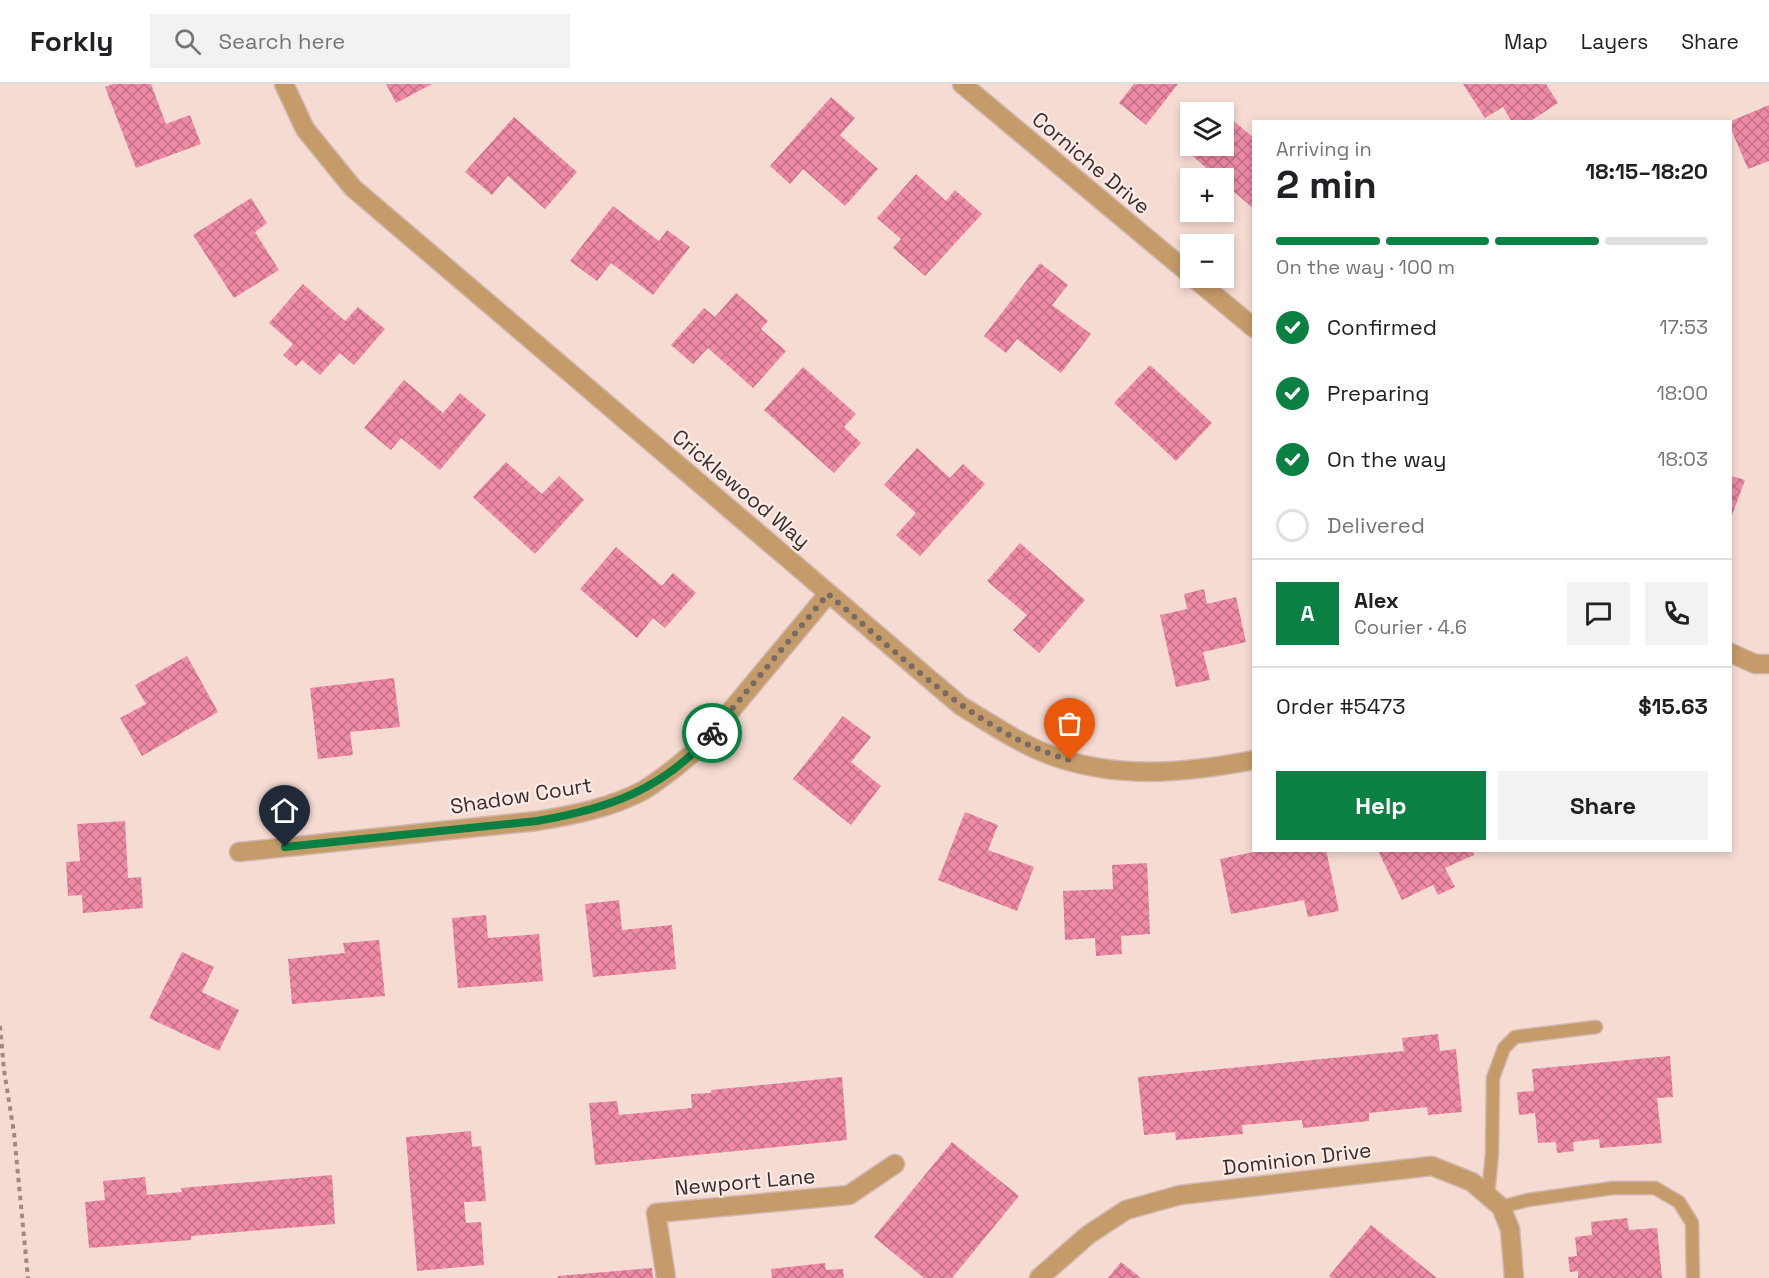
<!DOCTYPE html>
<html lang="en">
<head>
<meta charset="utf-8">
<style>
  :root { --surface:#fff; --page:#f2f2f2; --text:#202124; --muted:#757577; --line:#e0e0e0; --accent:#0b8043 }
  body { margin:0; font-family:"Space Grotesk",sans-serif; background:var(--page); color:var(--text); height:100vh; display:flex; flex-direction:column; font-size:22px; white-space:nowrap }
  * { box-sizing:border-box; margin:0 }
  p { font-size:20px; color:var(--muted) }
  .icon { flex:none; width:33px; height:33px; fill:none; stroke:currentColor; stroke-width:2; stroke-linecap:round; stroke-linejoin:round }
  .map { position:relative; flex:1; overflow:hidden }
  .drawer { position:absolute; left:1252px; top:36px; width:480px; height:732px; display:flex; flex-direction:column; background:var(--surface); border-radius:0px; box-shadow:0 3px 9px #0003 }
  .drawer>* { flex:none }
  .controls { position:absolute; left:1180px; top:18px; display:grid; gap:12px }
  .controls a { display:grid; place-items:center; width:54px; height:54px; border-radius:0px; background:var(--surface); box-shadow:0 3px 9px #0003; font-size:30px }
  .pin { position:absolute; display:grid; place-items:center; width:51px; height:51px; color:#fff; margin:-62px -26px; border-radius:50% 50% 50% 0; rotate:-45deg; box-shadow:0 0 6px #0007 }
  .pin .icon { rotate:45deg }
  .courier { position:absolute; display:grid; place-items:center; width:60px; height:60px; margin:-30px; border:4px solid #0b8043; border-radius:50%; background:#fff; color:#222; box-shadow:0 2px 8px #0007 }
  .summary em { font-style:normal; font-weight:600 }
  .summary div { display:flex; flex-direction:column-reverse }
  .summary { display:flex; align-items:center; justify-content:space-between; height:102px; padding:0 24px }
  h1 { font-size:39px; font-weight:600; line-height:45px }
  .bar { display:grid; grid-template-columns:repeat(4,1fr); gap:9px 6px; align-content:center; height:72px; padding:0 24px }
  .bar i { height:8px; border-radius:4px; background:var(--line) }
  .bar .current { background:var(--accent) }
  .bar p { grid-column:span 4 }
  .line { display:flex; align-items:center; gap:15px; padding:0 24px; border-top:2px solid var(--line) }
  .line div { flex:1 }
  .round { display:grid; place-items:center; flex:none; width:63px; height:63px; border-radius:0px; background:var(--page) }
  ol { padding:0 24px; list-style:none }
  li { display:flex; align-items:center; gap:18px; height:66px }
  li p { margin-inline-start:auto }
  li .icon { padding:6px; border-radius:50%; background:var(--accent); color:#fff; stroke-width:4 }
  li:last-child { color:var(--muted) }
  li i { width:33px; height:33px; border:3px solid var(--line); border-radius:50% }
  .button { display:flex; gap:12px; margin-top:auto; padding:12px 24px }
  .button a { flex:1; height:69px; border-radius:0px; background:var(--accent); color:#fff; font-size:24px; font-weight:600; line-height:69px; text-align:center }
  .button a+a { background:var(--page); color:var(--text) }
  header { display:flex; align-items:center; gap:36px; box-sizing:border-box; height:84px; padding:0 30px; background:var(--surface); border-bottom:2px solid var(--line) }
  header strong { font-size:28px }
  nav { display:flex; gap:33px; margin-inline-start:auto; font-size:21px }
  .search { width:420px; height:54px; background:var(--page); display:flex; align-items:center; gap:15px; box-sizing:border-box; padding:0 21px; border-radius:0px; color:var(--muted); font-size:22px }
  .map>svg:first-child { display:block }
  .building { fill:url(#building-cross-hatch) }
  .lines { fill:none; stroke-linecap:round; stroke-linejoin:round }
  .lane-casing { stroke:#d0b8b1; stroke-width:15 }
  .street-casing { stroke:#d0b8b1; stroke-width:21 }
  .path { stroke:#9e8a85; stroke-width:4; stroke-dasharray:4.5 4.5; stroke-linecap:butt }
  .lane { stroke:#c59b69; stroke-width:12 }
  .street { stroke:#c59b69; stroke-width:18 }
  .done { stroke:#7a6a65; stroke-width:6; stroke-dasharray:0 10.8 }
  .route { stroke:#0b8043; stroke-width:8 }
  .labels { text-anchor:middle; stroke-width:4.5; stroke-linejoin:round; paint-order:stroke }
  .street-label { font-size:21px; fill:#372d2a; stroke:#fcebe6 }
</style>
</head>
<body>
<header>
<strong>Forkly</strong>
<div class="search"><svg class="icon" aria-label="search" viewBox="0 0 24 24"><circle cx="10" cy="10" r="6"/><path d="M15 15l6 6"/></svg>Search here</div>
<nav><a>Map</a><a>Layers</a><a>Share</a></nav>
</header>
<div class="map">
<svg width="1769" height="1194" viewBox="0 0 1769 1194">
  <defs>
    <pattern id="building-cross-hatch" width="8" height="8" patternUnits="userSpaceOnUse" patternTransform="scale(1.5)"><rect width="8" height="8" fill="#ee8aa5"/><path d="M0 0l8 8M0 8l8-8" fill="none" stroke="#c27187"/></pattern>
  </defs>
  <rect width="100%" height="100%" fill="#f6dbd3"/>
  <path class="building" d="M113,0H151L166,40L190,31L201,60L136,84L105,3Z
    M386,0H432L396,19Z
    M1134,0H1178L1146,41L1119,19Z
    M1463,0H1546L1558,19L1529,38H1512L1503,23L1485,34Z
    M831,13L855,34L840,51L878,85L845,122L803,85L790,100L770,82Z
    M1769,21V77L1748,85L1731,45V37Z
    M1224,29L1254,54V125L1224,99V94H1218L1188,68L1193,62H1224Z
    M514,33L577,88L545,125L508,92L492,111L465,88Z
    M916,90L946,117L955,106L982,130L925,192L893,164L901,155L877,134Z
    M251,114L267,139L255,148L279,186L234,214L193,151Z
    M613,122L659,157L667,146L690,163L653,211L611,179L597,197L570,177Z
    M1040,179L1068,201L1052,221L1091,250L1061,289L1017,255L1006,269L984,252Z
    M303,200L345,237L358,223L385,245L354,281L340,269L320,291L302,276L296,282L283,271L293,260L269,239Z
    M736,209L768,237L761,245L786,267L753,304L708,264L693,280L671,261L704,224L715,233Z
    M1150,281L1212,339L1176,377L1114,319Z
    M803,283L856,330L844,343L861,359L834,389L764,326Z
    M404,296L443,329L460,309L486,331L440,386L401,354L391,366L364,344Z
    M917,364L950,394L963,380L985,400L920,472L896,451L916,429L884,401Z
    M506,378L542,410L559,392L584,416L535,470L473,413Z
    M1731,392L1745,396L1731,434Z
    M1020,459L1085,516L1039,569L1013,546L1027,531L987,497Z
    M616,463L662,502L673,489L696,509L665,544L653,534L637,554L580,505Z
    M1204,505L1207,520L1236,513L1246,558L1203,568L1210,596L1176,603L1160,531L1187,525L1184,510Z
    M187,572L218,628L142,672L120,634L146,620L135,601Z
    M394,594L400,643L350,648L353,671L318,675L310,604Z
    M843,632L871,653L851,678L881,702L851,741L793,695Z
    M965,728L998,741L988,766L1034,783L1017,827L938,796Z
    M125,737L128,794L141,793L143,824L83,829L82,811L68,812L66,778L80,777L77,740Z
    M1263,766H1326L1339,827L1308,833L1304,816L1231,830L1220,775Z
    M1383,766H1472L1474,771L1445,784L1455,803L1438,811L1433,801L1402,816L1379,769Z
    M1147,779L1150,850L1121,852L1122,870L1096,872L1095,854L1065,856L1063,807L1113,805L1112,781Z
    M619,816L622,846L672,841L676,885L593,893L585,820Z
    M486,831L488,854L539,850L543,897L458,904L452,834Z
    M379,856L385,912L292,920L288,875L345,869L343,859Z
    M182,868L214,883L202,908L239,926L219,967L149,934Z
    M1438,950L1440,967L1456,965L1462,1028L1428,1031L1427,1023L1369,1029V1037L1303,1044L1302,1036L1242,1041L1243,1050L1176,1056L1175,1048L1144,1051L1138,993L1404,967L1402,954Z
    M1670,972L1673,1013L1657,1014L1662,1059L1600,1064L1599,1055L1573,1058L1574,1067L1557,1069L1556,1058L1538,1059L1535,1029L1519,1031L1517,1008L1534,1007L1532,985Z
    M842,993L847,1056L595,1081L589,1019L617,1017L619,1031L692,1024L691,1010L711,1009V1006Z
    M471,1047L472,1063L481,1062L486,1117L464,1118L466,1139L481,1138L484,1181L417,1187L406,1053Z
    M952,1058L1019,1112L952,1194H924L874,1153Z
    M332,1091L335,1140L191,1152V1156L89,1164L85,1118L105,1116L103,1097L145,1093L147,1111L182,1108L181,1104Z
    M1627,1134L1629,1146L1657,1144L1662,1194H1578V1187L1570,1188L1568,1173L1577,1172L1575,1153L1592,1151L1591,1138Z
    M1371,1141L1437,1194H1331L1329,1192Z
    M1121,1178L1141,1194H1108Z
    M825,1179L826,1186L843,1185L844,1194H772L771,1185Z
    M652,1184L653,1194H558V1192Z"/>
  <g class="lines">
    <g class="lane-casing">
      <path id="lane" d="M1488,1111L1492,1069L1493,994L1504,964L1515,953L1596,943
        M1501,1123L1528,1116L1613,1104H1655L1679,1118L1692,1139L1693,1194"/>
    </g>
    <g class="street-casing">
      <path id="street" d="M284,0L305,45L353,104L961,622C990,639 1018,659 1050,671C1117,696 1186,689 1254,676
        M962,0L1191,191
        M1194,194L1254,244
        M1731,569L1755,580H1769
        M239,768L537,737C573,731 611,724 644,706C665,693 684,677 703,660L828,510
        M666,1194L656,1129L849,1111L895,1080
        M1039,1194L1088,1151L1126,1126L1180,1111L1432,1082L1472,1098L1501,1123L1510,1145L1514,1194"/>
    </g>
    <path class="path" d="M0,942L4,986L14,1049L28,1194"/>
    <use href="#lane" class="lane"/>
    <use href="#street" class="street"/>
  </g>
  <g class="lines">
    <path class="done" d="M712,649L828,510C898,569 980,652 1070,676"/>
    <path class="route" d="M285,763L537,737C607,725 664,706 712,649"/>
  </g>
  <g class="labels">
    <g class="street-label">
      <text transform="translate(1091 79) rotate(40)" y="7">Corniche Drive</text>
      <text transform="translate(741 405) rotate(40)" y="7">Cricklewood Way</text>
      <text transform="translate(521 712) rotate(-9)" y="7">Shadow Court</text>
      <text transform="translate(1297 1075) rotate(-7)" y="7">Dominion Drive</text>
      <text transform="translate(745 1098) rotate(-5)" y="7">Newport Lane</text>
    </g>
  </g>
</svg>
<div class="controls">
<a><svg class="icon" aria-label="layers" viewBox="0 0 24 24"><path d="M12 4l9 5-9 5-9-5zM3 14l9 5 9-5"/></svg></a>
<a>+</a>
<a>−</a>
</div>
<div class="pin" style="left:1070px;top:676px;background:#ea580c"><svg class="icon" aria-label="bag" viewBox="0 0 24 24"><path d="M5 8h14l-1 12H6zM9 8a3 3 0 0 1 6 0"/></svg></div>
<div class="pin" style="left:285px;top:763px;background:#1f2937"><svg class="icon" aria-label="home" viewBox="0 0 24 24"><path d="M3 11l9-7 9 7M6 9v11h12V9"/></svg></div>
<div class="courier" style="left:712px;top:649px"><svg class="icon" aria-label="bike" viewBox="0 0 24 24"><circle cx="6" cy="16" r="4"/><circle cx="18" cy="16" r="4"/><path d="M6 16l4-8h5l3 8M10 8l3 8H6M13 5h3"/></svg></div>
<section class="drawer">
<div class="summary"><div><h1>2 min</h1><p>Arriving in</p></div><em>18:15–18:20</em></div>
<div class="bar"><i class="current"></i><i class="current"></i><i class="current"></i><i></i><p>On the way · 100 m</p></div>
<ol>
<li><svg class="icon" aria-label="check" viewBox="0 0 24 24"><path d="M5 12l5 5 9-10"/></svg>Confirmed<p>17:53</p></li>
<li><svg class="icon" aria-label="check" viewBox="0 0 24 24"><path d="M5 12l5 5 9-10"/></svg>Preparing<p>18:00</p></li>
<li><svg class="icon" aria-label="check" viewBox="0 0 24 24"><path d="M5 12l5 5 9-10"/></svg>On the way<p>18:03</p></li>
<li><i></i>Delivered</li>
</ol>
<div class="line" style="height:108px"><b class="round" style="background:var(--accent);color:#fff">A</b><div><b>Alex</b><p>Courier · 4.6</p></div><a class="round"><svg class="icon" aria-label="chat" viewBox="0 0 24 24"><path d="M4 5h16v11H9l-5 4z"/></svg></a><a class="round"><svg class="icon" aria-label="phone" viewBox="0 0 24 24"><path d="M5 4h4l2 5-3 2q2 4 5 5l2-3 5 2v4C11 20 4 13 5 4z"/></svg></a></div>
<div class="line" style="height:78px"><div>Order #5473</div><b>$15.63</b></div>
<div class="button"><a>Help</a><a>Share</a></div>
</section>
</div>
</body>
</html>
